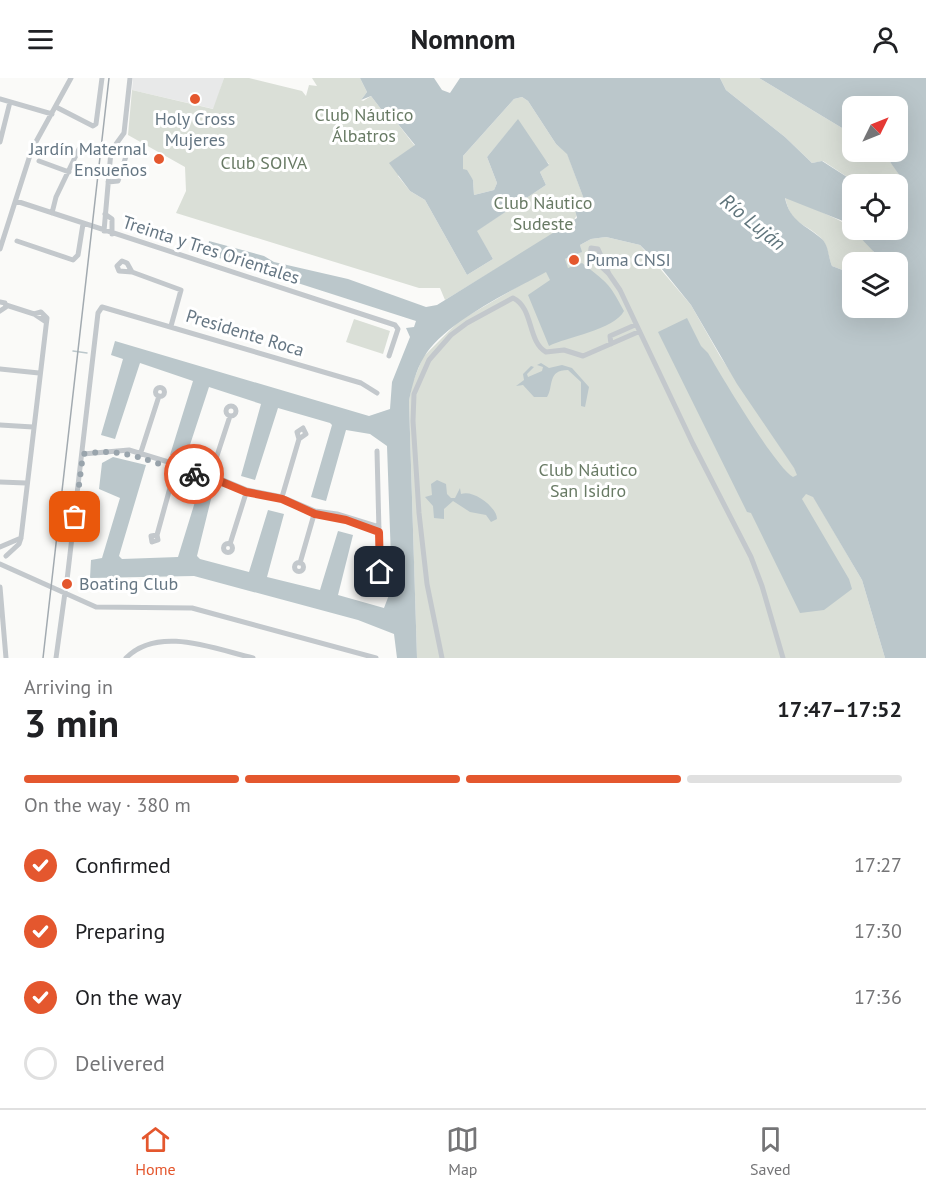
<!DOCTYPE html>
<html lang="en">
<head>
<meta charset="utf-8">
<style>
  :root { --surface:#fff; --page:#f6f6f6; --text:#202124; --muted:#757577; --line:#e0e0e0; --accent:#e4572e }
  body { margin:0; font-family:"PT Sans",sans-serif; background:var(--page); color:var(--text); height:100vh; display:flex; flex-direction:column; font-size:22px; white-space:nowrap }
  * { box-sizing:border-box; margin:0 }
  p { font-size:20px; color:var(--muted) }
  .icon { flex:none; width:33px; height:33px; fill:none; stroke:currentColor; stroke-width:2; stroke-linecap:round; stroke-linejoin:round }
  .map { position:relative; height:580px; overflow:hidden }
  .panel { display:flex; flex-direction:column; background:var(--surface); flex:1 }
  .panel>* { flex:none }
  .needle { width:39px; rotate:47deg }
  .tools { position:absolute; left:842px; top:18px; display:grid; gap:12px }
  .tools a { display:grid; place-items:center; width:66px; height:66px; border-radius:12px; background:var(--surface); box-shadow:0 6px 24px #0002; font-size:30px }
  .pin { position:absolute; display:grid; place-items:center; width:51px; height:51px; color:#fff; margin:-26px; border-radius:12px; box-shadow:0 3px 9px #0006 }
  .courier { position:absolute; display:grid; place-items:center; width:60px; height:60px; margin:-30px; border:4px solid #e4572e; border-radius:50%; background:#fff; color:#222; box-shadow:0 2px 8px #0007 }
  .summary em { font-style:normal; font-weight:700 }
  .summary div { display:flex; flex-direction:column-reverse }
  .summary { display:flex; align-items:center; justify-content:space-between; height:102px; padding:0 24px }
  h1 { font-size:39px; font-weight:700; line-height:45px }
  .bar { display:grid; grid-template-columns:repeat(4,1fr); gap:9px 6px; align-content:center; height:72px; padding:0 24px }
  .bar i { height:8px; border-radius:4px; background:var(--line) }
  .bar .current { background:var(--accent) }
  .bar p { grid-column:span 4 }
  ol { padding:0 24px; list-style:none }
  li { display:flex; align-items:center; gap:18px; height:66px }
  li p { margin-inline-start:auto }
  li .icon { padding:6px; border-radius:50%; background:var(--accent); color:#fff; stroke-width:4 }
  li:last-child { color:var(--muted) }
  li i { width:33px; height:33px; border:3px solid var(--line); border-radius:50% }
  header { display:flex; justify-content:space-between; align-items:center; height:78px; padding:0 24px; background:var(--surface); font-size:27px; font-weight:700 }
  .menu { display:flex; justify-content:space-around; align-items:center; height:84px; border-top:2px solid var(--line); background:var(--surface); font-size:16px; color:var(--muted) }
  .menu a { display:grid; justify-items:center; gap:3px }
  .menu .current { color:var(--accent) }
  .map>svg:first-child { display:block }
  .built { fill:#e8e9e9 }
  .green { fill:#dadfd7 }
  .water { fill:#bbc7cb }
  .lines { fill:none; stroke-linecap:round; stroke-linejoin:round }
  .stream { stroke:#bbc7cb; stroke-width:1.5 }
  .minor { stroke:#c3c8cc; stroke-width:5 }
  .tram { stroke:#a2aab0; stroke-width:1.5 }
  .done { stroke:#99a4ac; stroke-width:6; stroke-dasharray:0 10.8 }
  .route { stroke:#e4572e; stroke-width:8 }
  .poi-dot { fill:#e4572e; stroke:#fff; stroke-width:2 }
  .labels { text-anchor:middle; stroke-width:6; stroke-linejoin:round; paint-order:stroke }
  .park-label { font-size:18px; fill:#687a64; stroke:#fff }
  .poi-label { font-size:18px; fill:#657683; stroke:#fff; text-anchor:start }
  .street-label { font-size:18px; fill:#657683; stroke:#fff }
  .water-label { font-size:20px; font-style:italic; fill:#60757c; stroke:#fff }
</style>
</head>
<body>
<header><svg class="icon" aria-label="menu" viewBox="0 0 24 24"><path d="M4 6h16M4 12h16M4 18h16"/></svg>Nomnom<svg class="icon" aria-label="person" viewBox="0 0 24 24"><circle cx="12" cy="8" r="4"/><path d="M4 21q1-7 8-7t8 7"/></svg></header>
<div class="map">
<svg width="926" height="580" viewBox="0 0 926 580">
  <rect width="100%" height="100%" fill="#fafaf8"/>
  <path class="built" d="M133,0H224L214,31L132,12Z"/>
  <path class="green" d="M224,0H249L302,13L306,18L309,7L317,8L312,0H360L367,14L361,22L363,23L371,18L384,35L391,33L392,38L389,44L394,41L415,68L397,80L400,96L398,98L410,113L425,122L467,197L493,181L476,153L546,107L540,94L549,86L512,49L487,79L497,105L494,112L474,117L473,102L463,91V78L514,21L522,19L528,23L556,66L567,75L585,124L572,145L445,222L440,210H419L176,135L186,113L185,89L128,57L132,12L213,31Z
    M720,0H759L852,56V74C878,74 886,74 900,98L898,111L897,106H858L823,83L812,85L785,59L726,12Z
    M785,119C813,131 875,150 876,184H852V191L847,189L845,193L832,188C828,179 828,168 822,161C805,144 791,148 785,119Z
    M606,159L640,167L691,227L720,278L813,418L862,502L885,580H417L409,323L412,306L423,279L459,243L565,181L581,174L580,167L591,161Z
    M354,241L390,253L383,276L346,264Z"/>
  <path class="water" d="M360,0H434L442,12L450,15L460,0H720L726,12L785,59L812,85L822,83L858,106H852V150L843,143L785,120C790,144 806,147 822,161C829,168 828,179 832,188L845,193L847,189L852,191V230H897V184H876L874,174L853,152H897V112L900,98L888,81L878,74H897V28H852V56L759,0H926V580H885L862,502L813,419L806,416L802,421L849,501L852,511L824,532L800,535L751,435L747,434L658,254L687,240L701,268L708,275C722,299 774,387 793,399L797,397L794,390L737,306L691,227L653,180L640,167L606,159L591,161L580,167L582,174L565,181L568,190L582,185C606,204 609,204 624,233C614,252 566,259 549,268L528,217L550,202L546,194C511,213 444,245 424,279C416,292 412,308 409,323L417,580H397L394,556L358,542L194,498L90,500L91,482L102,480L120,420L99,411L102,385L113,379L146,387L119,478L122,481L178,479L198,414L212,417L197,478L200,481L249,494L268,432L284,436L267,499L320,512L338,453L353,457L338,517L384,530L392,509L387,368L370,356L346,352L326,423L311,419L332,347L330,345L278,330L255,402L241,398L261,326L209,309L185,382L170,377L193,303L140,285L115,361L101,357L123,281L111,277L115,263L369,338L390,331L392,304L410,259L406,250L414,249L416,243L207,176L209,163L264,178L274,184L348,201L426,229L437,227L577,140L575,131L585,124L567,76L556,66L528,23L522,19L514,21L463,78V91L467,92L473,102L474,117L494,112L497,105L487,79L518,41L549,87L540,94L546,107L477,153L493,181L467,197L425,122L410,113L389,85L415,67L394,41L388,44L387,41L392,38L391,33L384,35L371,18L361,22L367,14Z
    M541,285L549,290L562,287L572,290L589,309L585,329L581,328V304L568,292C547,292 554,308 547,319H534L523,307L516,308L524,302L523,296L531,288L534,289L527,296L528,299L542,293L543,289L537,287Z
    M437,402L446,406L447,416L451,420H455L460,410L461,416C473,411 497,429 497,441L491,444L486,437L470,434L453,423L444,431V441L434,440L433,428L425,419L432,417L431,406Z"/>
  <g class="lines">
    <path class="stream" d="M73,273L87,275"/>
    <path class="minor" d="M0,21L52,36
      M56,29L93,48L96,46L102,0
      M0,64L10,24
      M39,83L69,94
      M108,104L118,103L129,69
      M16,123L395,247L398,251L389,278
      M52,135L56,119L79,71
      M105,136L112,141V156
      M104,153L111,73L124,55L130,0
      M17,163L73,182L78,177L83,146
      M591,170L598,171L609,196L590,178Z
      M0,171L32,71L71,0
      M122,183L127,185L132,194L119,193L117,188Z
      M132,194L181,212L171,248
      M609,196L620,212L693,366L751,479L762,508L783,580
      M0,224L5,225L6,229L0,233
      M6,227L34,236L46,244
      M611,266L610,258L635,247
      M0,291L39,295
      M155.5 314a4.5 4.5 0 1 1 9 0a4.5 4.5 0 1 1-9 0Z
      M226 333a5 5 0 1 1 10 0a5 5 0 1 1-10 0Z
      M0,347L33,349
      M377,373L380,494
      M83,376L129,372L211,397L247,412L282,419L315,433L337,436L379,449
      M140,377L159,318
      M210,399L230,338
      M0,404L26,405
      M282,419L299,361L297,354L303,350L306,356L299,361
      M319,437L343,441
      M363,449L379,454
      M157,457L151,458L152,464L158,462L157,457L176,388
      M223.5 470a4.5 4.5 0 1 1 9 0a4.5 4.5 0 1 1-9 0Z
      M230,466L247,412
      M0,469L21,460
      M6,478L19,466L21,460L47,240L41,234L34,236
      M294.5 489a4.5 4.5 0 1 1 9 0a4.5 4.5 0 1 1-9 0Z
      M300,485L315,433
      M0,486L96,529L192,530L376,580
      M67,502L98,235L102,229L361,305L377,315
      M0,509L6,580
      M56,580L66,507
      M126,580C158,547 215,571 253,580
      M442,580L427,506L419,435L413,343L414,316L429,282L451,257L467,245L513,220C534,230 527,263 546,274L564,272L583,278L638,254"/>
    <path class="tram" d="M43,580L109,0"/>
  </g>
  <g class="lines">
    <path class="done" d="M75,439L83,376C130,368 151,387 194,396"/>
    <path class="route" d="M194,396L210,399L246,414L282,421L315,436L346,442L379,454L380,494"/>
  </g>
  <g class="poi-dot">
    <circle cx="195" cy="21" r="6"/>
    <circle cx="159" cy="81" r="6"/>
    <circle cx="574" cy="182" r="6"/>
    <circle cx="67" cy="506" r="6"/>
  </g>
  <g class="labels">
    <g class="park-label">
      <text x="364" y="43">Club Náutico<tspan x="364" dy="21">Álbatros</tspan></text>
      <text x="264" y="91">Club SOIVA</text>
      <text x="543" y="131">Club Náutico<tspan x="543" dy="21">Sudeste</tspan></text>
      <text x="588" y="398">Club Náutico<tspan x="588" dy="21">San Isidro</tspan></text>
    </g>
    <g class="poi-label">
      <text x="195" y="47" text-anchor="middle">Holy Cross<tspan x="195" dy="21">Mujeres</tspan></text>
      <text x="147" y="77" text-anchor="end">Jardín Maternal<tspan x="147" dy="21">Ensueños</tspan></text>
      <text x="586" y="188">Puma CNSI</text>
      <text x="79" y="512">Boating Club</text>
    </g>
    <g class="street-label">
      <text transform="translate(211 172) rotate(18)" y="6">Treinta y Tres Orientales</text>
      <text transform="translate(245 255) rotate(17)" y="6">Presidente Roca</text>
    </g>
    <g class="water-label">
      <text transform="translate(753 144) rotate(39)" y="7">Río Luján</text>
    </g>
  </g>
</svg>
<div class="tools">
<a><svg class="needle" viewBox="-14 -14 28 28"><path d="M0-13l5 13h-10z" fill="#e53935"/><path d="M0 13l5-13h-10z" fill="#757577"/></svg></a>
<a><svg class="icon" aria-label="locate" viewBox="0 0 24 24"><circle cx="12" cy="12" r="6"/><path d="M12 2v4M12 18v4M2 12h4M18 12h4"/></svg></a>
<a><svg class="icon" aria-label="layers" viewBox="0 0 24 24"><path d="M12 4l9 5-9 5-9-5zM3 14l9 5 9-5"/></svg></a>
</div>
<div class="pin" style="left:75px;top:439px;background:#ea580c"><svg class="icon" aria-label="bag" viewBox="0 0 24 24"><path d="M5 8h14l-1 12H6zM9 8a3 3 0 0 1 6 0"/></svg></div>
<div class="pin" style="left:380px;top:494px;background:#1f2937"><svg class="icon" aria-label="home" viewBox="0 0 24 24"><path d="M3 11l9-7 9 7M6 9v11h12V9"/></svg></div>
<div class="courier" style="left:194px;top:396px"><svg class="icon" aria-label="bike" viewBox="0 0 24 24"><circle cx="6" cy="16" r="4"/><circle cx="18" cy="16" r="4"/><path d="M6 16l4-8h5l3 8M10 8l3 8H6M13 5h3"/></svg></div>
</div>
<section class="panel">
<div class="summary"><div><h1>3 min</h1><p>Arriving in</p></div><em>17:47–17:52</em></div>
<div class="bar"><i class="current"></i><i class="current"></i><i class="current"></i><i></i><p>On the way · 380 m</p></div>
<ol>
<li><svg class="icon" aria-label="check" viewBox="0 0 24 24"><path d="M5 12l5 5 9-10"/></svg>Confirmed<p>17:27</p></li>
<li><svg class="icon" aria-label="check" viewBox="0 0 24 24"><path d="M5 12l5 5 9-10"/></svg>Preparing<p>17:30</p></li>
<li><svg class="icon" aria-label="check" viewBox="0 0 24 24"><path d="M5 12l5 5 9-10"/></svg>On the way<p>17:36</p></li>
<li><i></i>Delivered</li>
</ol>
</section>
<nav class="menu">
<a class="current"><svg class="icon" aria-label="home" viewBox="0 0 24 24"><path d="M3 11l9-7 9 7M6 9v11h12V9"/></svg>Home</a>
<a><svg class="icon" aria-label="map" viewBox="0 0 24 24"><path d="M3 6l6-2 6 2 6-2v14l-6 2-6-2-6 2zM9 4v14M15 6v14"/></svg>Map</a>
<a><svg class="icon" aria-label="saved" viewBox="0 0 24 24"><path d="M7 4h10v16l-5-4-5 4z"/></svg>Saved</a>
</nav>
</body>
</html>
